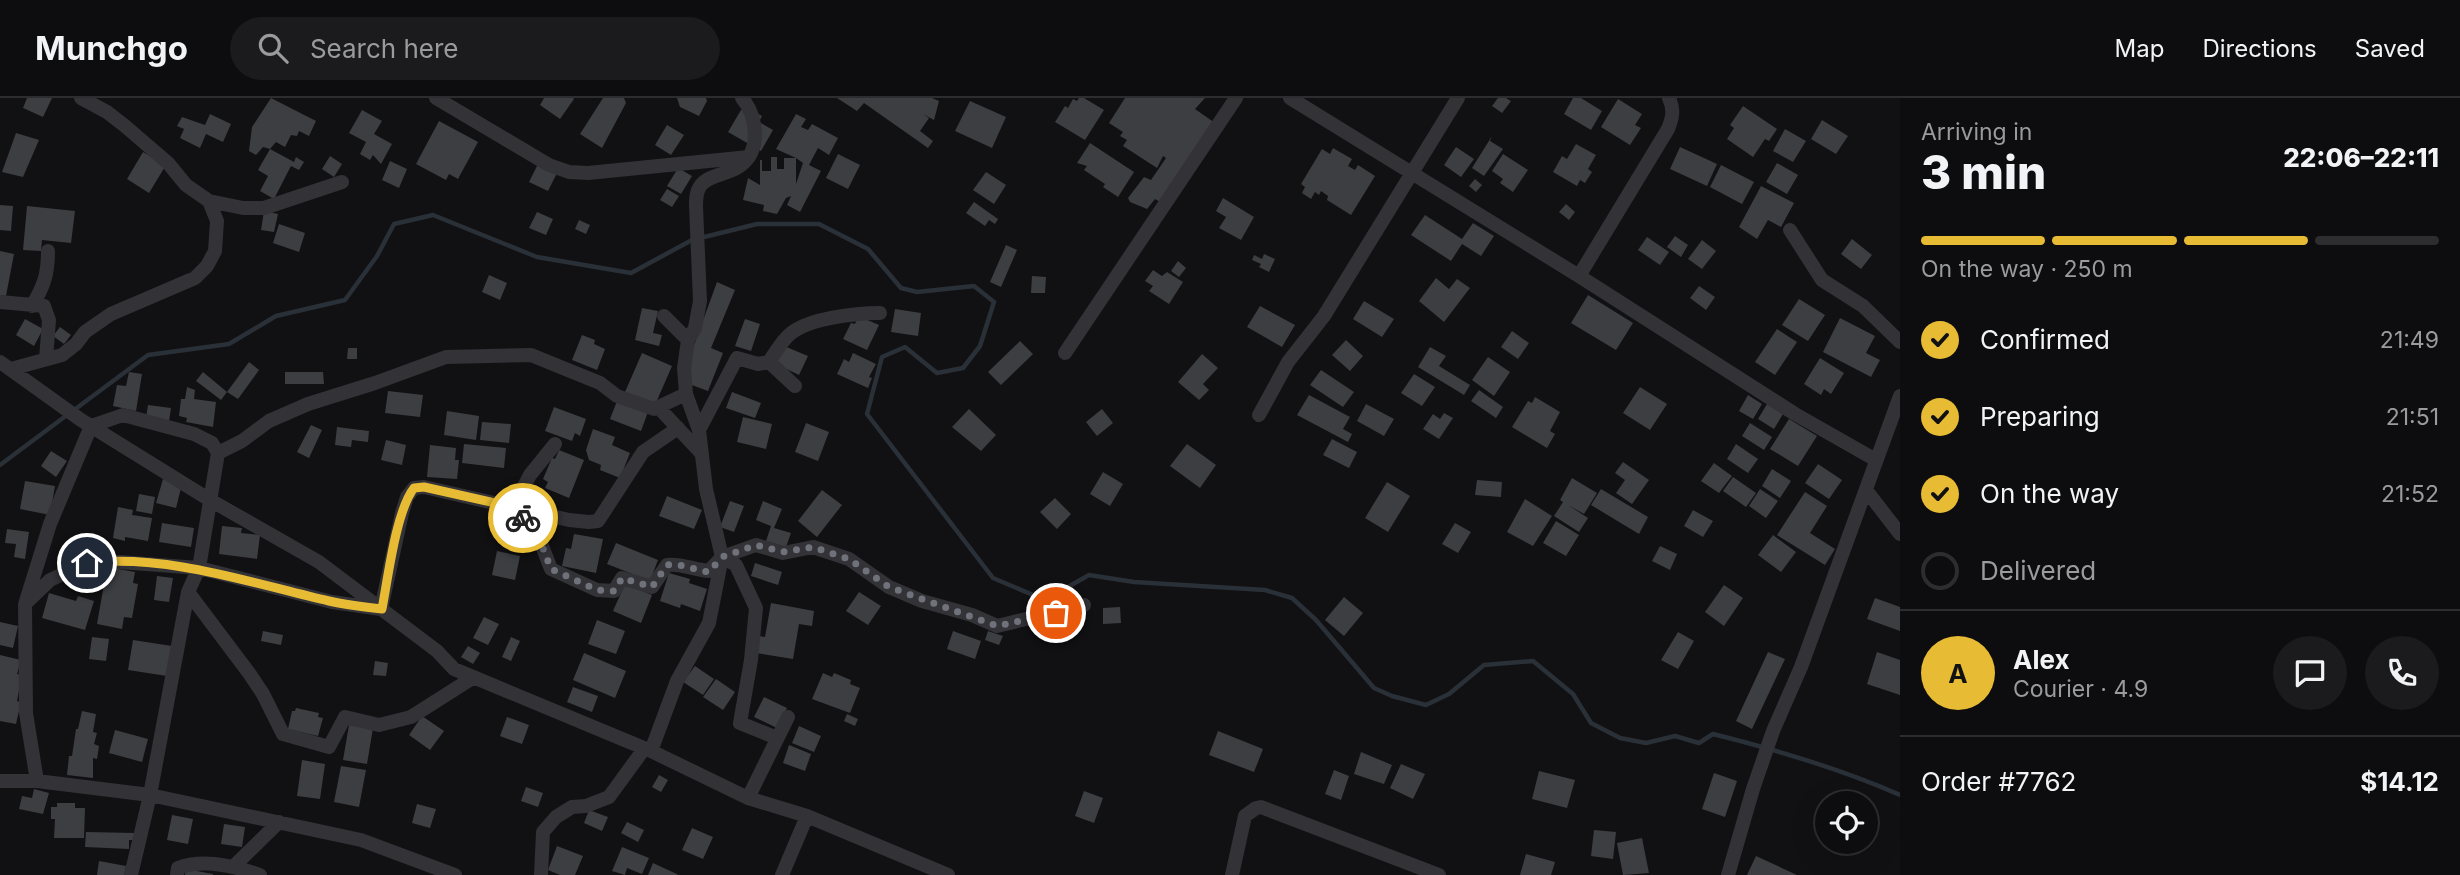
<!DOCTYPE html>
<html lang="en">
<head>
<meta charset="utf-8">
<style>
  :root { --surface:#0d0c0e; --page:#1b1a1c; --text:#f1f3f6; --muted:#9a9b9e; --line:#2d2c2e; --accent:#e7bb34 }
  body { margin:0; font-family:Inter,sans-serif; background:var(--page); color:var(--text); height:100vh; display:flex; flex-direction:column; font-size:26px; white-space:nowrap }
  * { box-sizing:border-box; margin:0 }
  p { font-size:23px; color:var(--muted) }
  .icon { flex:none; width:38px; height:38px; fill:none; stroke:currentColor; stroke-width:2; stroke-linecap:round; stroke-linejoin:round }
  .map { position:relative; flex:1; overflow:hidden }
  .side { display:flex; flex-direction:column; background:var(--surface); width:560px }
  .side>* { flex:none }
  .tools { position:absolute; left:1815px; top:693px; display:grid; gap:14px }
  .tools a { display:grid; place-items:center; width:63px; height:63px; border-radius:50%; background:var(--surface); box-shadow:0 7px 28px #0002,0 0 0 2px var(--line); font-size:35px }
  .pin { position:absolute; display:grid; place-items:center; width:60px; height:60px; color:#fff; margin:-30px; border:4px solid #fff; border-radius:50%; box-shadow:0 2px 7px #0007 }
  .courier { position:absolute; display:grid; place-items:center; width:70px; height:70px; margin:-35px; border:5px solid #e7bb34; border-radius:50%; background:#fff; color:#222; box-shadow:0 2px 9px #0007 }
  .overview em { font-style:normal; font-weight:800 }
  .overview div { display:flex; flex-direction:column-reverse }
  .overview { display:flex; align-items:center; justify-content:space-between; height:119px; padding:0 21px }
  h1 { font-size:46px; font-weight:800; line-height:52px }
  .bar { display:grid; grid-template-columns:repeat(4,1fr); gap:10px 7px; align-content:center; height:84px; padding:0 21px }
  .bar i { height:9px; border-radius:5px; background:var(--line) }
  .bar .current { background:var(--accent) }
  .bar p { grid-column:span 4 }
  .line { display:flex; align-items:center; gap:18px; padding:0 21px; border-top:2px solid var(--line) }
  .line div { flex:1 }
  .round { display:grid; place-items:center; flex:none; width:74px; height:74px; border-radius:37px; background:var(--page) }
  ol { padding:0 21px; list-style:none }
  li { display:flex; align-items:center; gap:21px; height:77px }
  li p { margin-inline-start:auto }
  li .icon { padding:7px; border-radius:50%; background:var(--accent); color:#111; stroke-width:4 }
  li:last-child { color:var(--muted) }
  li i { width:38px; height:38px; border:4px solid var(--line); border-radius:50% }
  header { display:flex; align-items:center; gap:42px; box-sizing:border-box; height:98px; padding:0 35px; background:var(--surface); border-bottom:2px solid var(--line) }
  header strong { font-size:33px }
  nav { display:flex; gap:38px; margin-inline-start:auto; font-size:24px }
  .search { width:490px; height:63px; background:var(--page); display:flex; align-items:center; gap:18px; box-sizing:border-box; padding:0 24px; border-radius:38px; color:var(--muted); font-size:26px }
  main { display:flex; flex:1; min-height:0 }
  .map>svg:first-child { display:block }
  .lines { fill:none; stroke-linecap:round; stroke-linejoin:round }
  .stream { stroke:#2a3037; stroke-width:4.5 }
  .building { fill:#3d3e42; fill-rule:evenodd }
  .minor { stroke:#323237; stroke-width:14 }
  .done { stroke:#6f727a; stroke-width:7; stroke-dasharray:0 12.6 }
  .route { stroke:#e7bb34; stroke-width:9 }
</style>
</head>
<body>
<header>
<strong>Munchgo</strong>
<div class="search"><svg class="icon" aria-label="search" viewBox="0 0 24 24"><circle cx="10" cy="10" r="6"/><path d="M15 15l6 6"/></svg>Search here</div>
<nav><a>Map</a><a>Directions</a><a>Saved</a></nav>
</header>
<main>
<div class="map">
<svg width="1900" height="777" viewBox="0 0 1900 777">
  <rect width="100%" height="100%" fill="#111012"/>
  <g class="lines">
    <path class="stream" d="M74,312L148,257L229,246L276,218L345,202L377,158L394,126L433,117L537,159L631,175L692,142L757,126H819L868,151L901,190L917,194L974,188L994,204L980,248L963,270L937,275L905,249L882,259L867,316L993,480L1045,502L1089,477L1134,484L1265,492L1292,500L1316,522L1374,590L1392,598L1426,607L1449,596L1484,567L1533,563L1573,596L1591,625L1620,640L1646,645L1675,638L1699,645L1713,636C1777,652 1839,670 1900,697
      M0,367L67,317"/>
  </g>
  <path class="building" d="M27,0H52L43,19L23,10Z
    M271,0L316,23L309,38L299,33L297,38L291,37L285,49L276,44L270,51L263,49L256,57L249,53L252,29Z
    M544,0H573L574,1L560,21L540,7Z
    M603,0H624L626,5L602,50L580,36Z
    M677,0H706L707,3L699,18L680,9Z
    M837,0H932L939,3L934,22L923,16L929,20L920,33L933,43L928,50L864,5L857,13Z
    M1079,0H1084L1104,12L1085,42L1055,24L1065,8L1068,10L1073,1L1077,3Z
    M1125,0H1205L1195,11L1215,25L1160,104L1155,101L1147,111L1130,104L1128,100L1144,79L1151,82L1166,60L1163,58L1157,70L1123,48L1127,42L1120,38L1123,34L1109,25Z
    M1498,0H1506L1511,3L1502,15L1492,8Z
    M1573,0H1581L1602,13L1591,32L1564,16Z
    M1618,1L1642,16L1635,27L1641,30L1630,47L1601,29Z
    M970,3L1006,19L992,50L955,33Z
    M1743,8L1777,31L1769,43L1765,41L1753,59L1727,41L1734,30L1730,27Z
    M362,12L382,23L374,36L392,46L381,66L373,57L370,62L360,56L366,44L349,35Z
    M741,12L751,17L753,13L762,18L759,24L773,32L761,53L728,34Z
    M210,16L231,26L223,44L206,36L200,50L180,40L184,31L177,28L182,19L205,27Z
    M796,16L806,21L801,29L808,32L812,26L838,40L829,57L818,50L809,67L821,73L800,114L787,107L791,98L786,100L777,116L763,113L764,107L743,102L748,80L760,87V62H762V73H771V59H777V71H784V60H796L776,51ZM796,60L803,65L796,86Z
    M1822,22L1848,38L1836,56L1811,41Z
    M439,23L478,44L458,81L449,76L446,82L416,66Z
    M667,27L684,37L671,57L655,47Z
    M1785,31L1806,43L1793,64L1773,53Z
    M16,35L39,42L23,79L2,74Z
    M1492,38L1490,43L1503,51L1484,78L1472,70Z
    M1090,45L1134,74L1118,99L1103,89L1105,86L1084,72L1087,68L1077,65Z
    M1576,46L1596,57L1588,71L1592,74L1585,85L1580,82L1577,88L1553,74L1562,58L1567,61Z
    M1456,49L1474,61L1461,79L1444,67Z
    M1680,49L1717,66L1707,88L1670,71Z
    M1333,50L1352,61L1348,68L1355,72L1358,67L1375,78L1351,117L1327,102L1328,98L1321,93L1319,97L1315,94L1311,101L1302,95L1305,89L1301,86L1322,51L1330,56Z
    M270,51L294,64L296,59L304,64L299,72L291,68L274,101L260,93L268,78L258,72Z
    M143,54L166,67L149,95L127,81Z
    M838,56L860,67L848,91L826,80Z
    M1503,56L1528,72L1513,94L1500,85L1503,81L1492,73Z
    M330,58L342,66L334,79L322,71Z
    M390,63L407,71L399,90L382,82Z
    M539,64L558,73L548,93L529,84Z
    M1777,65L1798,77L1787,96L1766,84Z
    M1721,67L1754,84L1742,106L1710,89Z
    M678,70L692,78L681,96L667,88Z
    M986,74L1006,87L994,106L973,92Z
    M1475,81L1482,87L1476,94L1469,88Z
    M1761,88L1794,105L1781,129L1768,122L1757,141L1739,129Z
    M667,91L679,98L672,109L660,102Z
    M1223,100L1254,119L1241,142L1219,130L1226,119L1216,113Z
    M974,104L998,121L995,126L989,122L985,128L966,115Z
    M1566,106L1575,114L1569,122L1559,114Z
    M0,107L13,108L11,133L0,132Z
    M27,108L75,113L71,145L42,142L41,153L23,152Z
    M264,113L278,116L274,134L261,132Z
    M537,114L553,121L546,137L529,130Z
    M1425,117L1462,141L1473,125L1494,138L1481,158L1462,146L1451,163L1411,137Z
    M579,122L590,127L586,136L575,131Z
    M279,126L305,135L299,154L273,145Z
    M1675,138L1688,147L1681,159L1667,149Z
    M1647,139L1669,154L1660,167L1638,152Z
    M1852,141L1872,157L1861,171L1841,156Z
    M1702,142L1716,153L1702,171L1688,161Z
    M1006,147L1017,152L1001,189L990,184Z
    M0,153L14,156L6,198L0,197Z
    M1264,156L1275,161L1269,174L1259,169L1261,166L1252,162L1254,157L1262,161Z
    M1178,163L1186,170L1179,179L1171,173Z
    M1153,172L1162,178L1167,174L1183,184L1169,206L1149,193L1153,188L1145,183Z
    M489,177L507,185L500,202L482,194Z
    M1032,178L1046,179L1045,195H1031Z
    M1436,180L1449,191L1457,181L1470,190L1444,224L1419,203Z
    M717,184L735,192L711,250L723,255L708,293L681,283Z
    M1699,188L1715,199L1706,212L1690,200Z
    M1588,197L1633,225L1616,252L1571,225Z
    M1799,201L1825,217L1808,243L1782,227Z
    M1364,203L1394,221L1382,239L1353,221Z
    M1260,208L1295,227L1282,249L1247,229Z
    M642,210L658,213L653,235L662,237L659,248L635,242Z
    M895,211L921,215L918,238L891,234Z
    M858,218L879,227L867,252L843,241L851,225L855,226Z
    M1840,220L1875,238L1866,255L1880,262L1871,279L1823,254Z
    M25,221L43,231L34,248L16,237Z
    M745,221L760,226L751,253L735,248Z
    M60,229L71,237L64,246L53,238Z
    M1777,231L1797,244L1775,277L1755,264Z
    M1512,233L1529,245L1518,261L1501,249Z
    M582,237L595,242L594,246L605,251L597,272L572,262Z
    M1346,242L1363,258L1350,273L1332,257Z
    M1020,243L1033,256L1001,287L988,274Z
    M784,248L808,258L799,277L776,266Z
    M1430,249L1446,258L1439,268L1470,287L1464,297L1418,269Z
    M348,250H357V261H347Z
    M642,255L672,268L655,307L625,294Z
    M853,255L876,266L869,279L872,280L868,290L837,276L844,261L849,264Z
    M1202,256L1218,270L1203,286L1209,292L1199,302L1178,284Z
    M1488,259L1510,274L1494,298L1472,282Z
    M1820,260L1844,275L1831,296L1824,291L1821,297L1804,286Z
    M249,264L259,272L238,301L227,294Z
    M1321,272L1354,294L1343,309L1310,287Z
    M129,274L142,276L136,313L113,308L117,287L126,288Z
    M203,274L227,294L221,302L196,283Z
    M285,274H323L324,286H285Z
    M1414,276L1435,289L1422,308L1401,295Z
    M187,289L195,292L194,301L216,304L213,329L186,324L187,320L179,318L181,301H185Z
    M1640,289L1667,306L1650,332L1623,315Z
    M1479,292L1503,309L1496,320L1471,303Z
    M388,293L423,297L420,319L385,315Z
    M732,294L761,305L755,320L726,310Z
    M1309,297L1350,319L1343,331L1352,336L1348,344L1297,317Z
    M1748,297L1762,306L1753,321L1739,313Z
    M1535,299L1560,314L1550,333L1555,336L1547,350L1512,329L1528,303L1532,305Z
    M617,303L648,314L641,333L610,321Z
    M1366,306L1394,321L1384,338L1357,323Z
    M1767,306L1783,316L1774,331L1758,321Z
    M148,307L171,310L169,323L146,320Z
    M554,309L586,321L580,338L575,335L572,343L545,333Z
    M969,311L996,337L981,353L952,329Z
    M1102,311L1113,325L1097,338L1086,324Z
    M447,313L479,318L476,342L444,337Z
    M1444,315L1453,320L1439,341L1423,331L1433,316L1440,321Z
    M743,319L772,326L766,351L737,344Z
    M1789,321L1817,338L1798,368L1770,351Z
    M482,324L511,326L509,345L480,342Z
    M806,325L829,334L818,363L795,354Z
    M1750,325L1772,339L1764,352L1742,338Z
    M311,327L322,332L309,360L297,354Z
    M337,329L369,333L368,344L352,342L351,349L335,347Z
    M593,331L615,339L612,347L630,355L620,380L600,372L601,367L589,362L586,352Z
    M1332,341L1357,354L1349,370L1323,357Z
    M386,342L406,347L402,367L381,362Z
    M464,346L506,350L504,370L462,365Z
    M1187,346L1216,367L1200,390L1170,368Z
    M1736,346L1758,361L1748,375L1727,361Z
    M430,347L456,350L455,362H459L457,381L427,379Z
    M559,352L584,362L569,400L545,390L548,384L543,381L552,360L555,361Z
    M51,353L67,363L56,379L41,368Z
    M1623,364L1649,382L1632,406L1616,395L1625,382L1615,375Z
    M1714,365L1732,378L1719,395L1701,383Z
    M1818,366L1842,382L1829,401L1805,385Z
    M1772,371L1791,383L1780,400L1762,388Z
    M1103,374L1123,386L1110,408L1090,396Z
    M1733,379L1756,395L1746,409L1723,393Z
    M1572,380L1597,395L1584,416L1568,407L1588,420L1579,434L1554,418L1563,404L1560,402Z
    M163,381L182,386L176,410L156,405Z
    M1477,382L1502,384L1501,399L1475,397Z
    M25,383L55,388L50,417L20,411Z
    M1387,384L1410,398L1388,434L1365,420Z
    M1601,391L1648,419L1639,436L1591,407Z
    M1760,391L1778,403L1766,420L1749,408Z
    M822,392L842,407L817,439L798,423Z
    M1805,394L1827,408L1810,435L1835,451L1825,467L1777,437Z
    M139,396L155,399L152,416L136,413Z
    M667,398L702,412L694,431L659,418Z
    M1055,400L1071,416L1057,431L1040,414Z
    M1525,401L1552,418L1533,448L1507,434Z
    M730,403L744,408L734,434L720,429Z
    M763,403L782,411L774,430L791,435L786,449L766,443L771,428L756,422Z
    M118,409L133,412L132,417L152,420L148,443L125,439V443L113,440Z
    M1693,412L1713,423L1703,439L1684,428Z
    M1556,423L1579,437L1566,458L1543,445Z
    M162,425L194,430L191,449L159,444Z
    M1455,425L1471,434L1458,455L1442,446Z
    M222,428L242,430L241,435L260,437L257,461L219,456Z
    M7,431L29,434L25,461L14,459L16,446L5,445Z
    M574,436L603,441L596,475L562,468L566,450L571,451Z
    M1773,437L1796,454L1781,474L1758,457Z
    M616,445L658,462L650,483L607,466Z
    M1660,448L1677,456L1670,472L1652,463Z
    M497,453L520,458L515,482L492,477Z
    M755,465L782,474L778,487L751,478Z
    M107,469L135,474L133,485L138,486L132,520L124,519L122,531L97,526Z
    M669,475L690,481L689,485L707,491L700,513L681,506L680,510L660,503Z
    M157,478L173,480L169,504L154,502Z
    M625,486L652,497L641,525L613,513Z
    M1724,487L1743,500L1724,528L1705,514Z
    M859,494L881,508L868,527L846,513Z
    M49,495L76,503L78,498L94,503L85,532L42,520Z
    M1344,499L1363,515L1344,538L1325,522Z
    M1875,500L1900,509V533L1867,521Z
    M771,505L814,513L812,528L799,526L793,561L756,555L759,538L765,539Z
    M1120,509L1121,525L1103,526V510Z
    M484,519L499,526L488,547L473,540Z
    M597,522L625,533L616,556L588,546Z
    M0,524L18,528L13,550L0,547Z
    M263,533L283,537L281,547L261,543Z
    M953,533L981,543L975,561L947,551Z
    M988,533L1003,538L999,547L985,542Z
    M1678,534L1694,543L1678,571L1661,562Z
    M92,539L109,541L106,563L89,561Z
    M511,539L520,543L511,563L502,559Z
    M133,542L172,548L167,578L128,572Z
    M468,548L480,555L473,566L461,559Z
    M1768,554L1785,561L1752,631L1736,623Z
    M1877,554L1900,562V597L1867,586Z
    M584,555L626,573L615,600L573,582Z
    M0,557L21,562L17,576L22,577L17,603L21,604L16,626L0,623Z
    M375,563L388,565L386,578L373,577Z
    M695,568L714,581L703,597L683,584Z
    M823,575L832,579L834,575L851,582L850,586L860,590L850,615L812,601Z
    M716,581L735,594L723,612L703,599Z
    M573,589L598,598L592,614L567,604Z
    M764,599L787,610L777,630L754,619Z
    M296,610L319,615L318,619L323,620L318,638L288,631L292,613H295Z
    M82,613L96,616L93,634L97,635L94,646L99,648L97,661L93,660V680L67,677L69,658H72L76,631H78Z
    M847,616L858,621L855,628L844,623Z
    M422,618L444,633L430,652L409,637Z
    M507,619L529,627L522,646L500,638Z
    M349,627L373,630L367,666L343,662Z
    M799,628L821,638L814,654L792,645Z
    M115,632L148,641L142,664L109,655Z
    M1218,633L1263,651L1254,674L1209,657Z
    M789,647L811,656L805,673L783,665Z
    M1361,654L1392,667L1384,686L1354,676Z
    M302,662L325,666L320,701L297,698Z
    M1401,666L1425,676L1413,701L1390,690Z
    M341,668L366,672L359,709L334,704Z
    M1334,672L1349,678L1341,702L1325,696Z
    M1539,673L1575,682L1567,710L1532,701Z
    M1714,675L1737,683L1725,719L1702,711Z
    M659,677L668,682L661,694L652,689Z
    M526,689L543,695L538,709L521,703Z
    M34,691L49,695L43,716L19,711L22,698L32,700Z
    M1084,693L1103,700L1094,725L1075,718Z
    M57,705H75V710H85L84,740H54L55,721H51V709H57Z
    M417,706L436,711L430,730L412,725Z
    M589,712L608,719L602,733L584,725Z
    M172,717L193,721L188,746L167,742Z
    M627,724L644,732L638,744L621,735Z
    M224,726L245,729L242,749L221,746Z
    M692,730L713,739L703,761L682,752Z
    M1594,732L1616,734L1613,761L1591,758Z
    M86,734L135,735V742H129V751L85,749Z
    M1642,740L1649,775L1623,777L1617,745Z
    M557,748L583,758L575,777H560L548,772Z
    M622,749L649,760L642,776L627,770L625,777L612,773Z
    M1526,756L1555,764L1551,777H1520Z
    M1756,758L1797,777H1747Z
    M99,763L126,768L124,777H97Z
    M653,765L679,777H648Z
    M186,771L213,776V777H185Z"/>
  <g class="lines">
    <path class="minor" d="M436,0L549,67L569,74L588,75L749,59
      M1290,0L1579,178L1795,316L1876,362
      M209,103L243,110H264L342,84
      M1790,132L1822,182L1863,208L1900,244
      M1579,178L1668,31C1673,19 1674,11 1669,0
      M0,204L44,208L49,222L46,261
      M32,208C44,188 48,176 48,153
      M664,218L688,242
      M1065,255L1236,0
      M0,264L81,322L210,402L319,464L437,553L454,571L651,653L748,700L807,718L948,777
      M769,264L795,288
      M11,271L62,257L76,246L85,234L111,216L195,180L207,168L215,153L217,123L209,103L186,87L168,65L125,28L107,14L81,0
      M659,310L702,356
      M1259,317L1288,264L1324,218L1458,0
      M699,332L737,260L758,266L769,264C775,255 781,244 789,237C807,220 857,215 880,215
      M555,346L530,377L513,409L537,435L551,471L597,492L614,493L622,480L652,489L667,467C681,465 695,472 709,473L722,459L756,447L783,455L813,449L849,461L889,489L922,503L972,517L997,528L1084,507
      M218,355L242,343L269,323L308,306L375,285L446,259L531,257L600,285L617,298L654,311L686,296
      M1866,392L1900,436
      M722,459L736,467L756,510L751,562L740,625L777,640
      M188,494L249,575L263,596L283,636L329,649L345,619L379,627L411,619L474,579
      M26,503L50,426L91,328L123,317L194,336L212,345L218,355L199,470L188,494L150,697L131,777
      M651,653L677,583L709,525L722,459L706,391L699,332L686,296L684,270L688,242L695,230L700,203L696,108C696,101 696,93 701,87C710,76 728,77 740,68C762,52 757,18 742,0
      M0,683H37L150,697L361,742L455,777
      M37,683L26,615L25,506L50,482L87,465L106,463L199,470L332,504L381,511L402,415L407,399L414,390L424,389L569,422L589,424L598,423L643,354L678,330
      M748,700L788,619
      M234,768L279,724
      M177,777L178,770C203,760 235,768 260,777
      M541,777L543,734L556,719L572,709L586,708L609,699L644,651
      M782,777L807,718
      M1232,777L1245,718L1256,710L1261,709L1439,777
      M1728,777L1753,691L1773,633L1801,569L1900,298"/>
  </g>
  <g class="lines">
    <path class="done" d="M523,420L537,435L551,471L597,492L614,493L622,480L652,489L667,467C681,465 695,472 709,474L722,459L756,447L783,454L813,449L849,461L889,489L997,528L1056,515"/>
    <path class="route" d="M87,465C168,456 251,485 329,503C346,507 364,509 382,511C388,480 396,413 414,390L424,389L513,409L523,420"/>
  </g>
</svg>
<div class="tools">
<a><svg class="icon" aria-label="locate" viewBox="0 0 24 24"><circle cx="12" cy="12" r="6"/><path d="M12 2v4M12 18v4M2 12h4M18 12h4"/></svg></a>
</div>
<div class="pin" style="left:1056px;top:515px;background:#ea580c"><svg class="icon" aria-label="bag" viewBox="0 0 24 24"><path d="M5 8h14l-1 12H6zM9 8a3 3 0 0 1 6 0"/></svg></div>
<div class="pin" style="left:87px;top:465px;background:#1f2937"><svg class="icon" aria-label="home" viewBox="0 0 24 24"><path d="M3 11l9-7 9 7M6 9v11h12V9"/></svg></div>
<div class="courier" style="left:523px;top:420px"><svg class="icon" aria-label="bike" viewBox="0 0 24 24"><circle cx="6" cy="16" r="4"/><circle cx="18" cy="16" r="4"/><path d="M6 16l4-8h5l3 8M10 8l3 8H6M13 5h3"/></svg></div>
</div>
<section class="side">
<div class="overview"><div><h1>3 min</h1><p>Arriving in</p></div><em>22:06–22:11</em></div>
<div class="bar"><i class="current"></i><i class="current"></i><i class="current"></i><i></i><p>On the way · 250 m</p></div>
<ol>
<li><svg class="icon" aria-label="check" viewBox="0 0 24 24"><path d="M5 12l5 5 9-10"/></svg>Confirmed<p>21:49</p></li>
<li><svg class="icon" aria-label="check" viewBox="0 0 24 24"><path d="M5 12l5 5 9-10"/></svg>Preparing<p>21:51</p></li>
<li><svg class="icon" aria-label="check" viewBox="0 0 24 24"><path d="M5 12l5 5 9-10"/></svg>On the way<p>21:52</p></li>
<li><i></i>Delivered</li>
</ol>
<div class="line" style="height:126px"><b class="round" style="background:var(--accent);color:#111">A</b><div><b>Alex</b><p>Courier · 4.9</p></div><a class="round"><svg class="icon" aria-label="chat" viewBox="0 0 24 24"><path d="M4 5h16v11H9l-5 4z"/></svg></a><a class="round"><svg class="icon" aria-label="phone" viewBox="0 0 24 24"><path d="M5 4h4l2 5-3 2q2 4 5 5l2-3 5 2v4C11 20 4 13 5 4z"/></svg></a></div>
<div class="line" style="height:91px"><div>Order #7762</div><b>$14.12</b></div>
</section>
</main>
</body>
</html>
